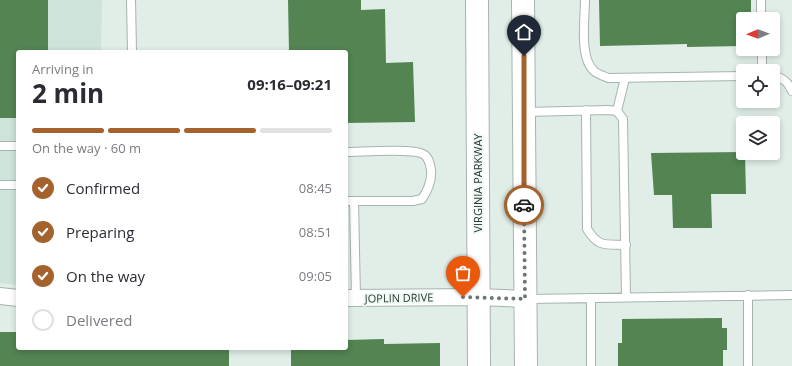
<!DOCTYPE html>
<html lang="en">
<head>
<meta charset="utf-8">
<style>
  :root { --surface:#fff; --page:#f7f7f7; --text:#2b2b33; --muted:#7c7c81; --line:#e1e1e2; --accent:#a4632d }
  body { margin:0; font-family:"Open Sans",sans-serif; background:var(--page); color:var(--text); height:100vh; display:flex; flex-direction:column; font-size:15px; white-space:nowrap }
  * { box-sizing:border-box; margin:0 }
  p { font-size:13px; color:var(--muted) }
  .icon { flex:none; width:22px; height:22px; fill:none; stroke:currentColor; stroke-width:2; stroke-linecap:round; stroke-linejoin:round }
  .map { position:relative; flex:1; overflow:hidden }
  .side { position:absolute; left:16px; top:50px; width:332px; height:300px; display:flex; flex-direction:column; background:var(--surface); border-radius:4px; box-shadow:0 2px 6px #0003 }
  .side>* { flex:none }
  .needle { width:26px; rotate:269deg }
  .controls { position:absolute; left:736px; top:12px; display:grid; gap:8px }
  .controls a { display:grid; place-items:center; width:44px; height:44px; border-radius:4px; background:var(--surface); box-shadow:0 2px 6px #0003; font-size:20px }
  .pin { position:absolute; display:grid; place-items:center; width:34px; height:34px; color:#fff; margin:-41px -17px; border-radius:50% 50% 50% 0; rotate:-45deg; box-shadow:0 0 4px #0007 }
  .pin .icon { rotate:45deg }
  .courier { position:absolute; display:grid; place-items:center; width:40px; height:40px; margin:-20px; border:3px solid #a4632d; border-radius:50%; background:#fff; color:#222; box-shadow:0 1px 5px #0007 }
  .head em { font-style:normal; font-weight:700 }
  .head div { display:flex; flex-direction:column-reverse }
  .head { display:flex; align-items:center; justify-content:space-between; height:68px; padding:0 16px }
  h1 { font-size:26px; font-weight:700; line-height:30px }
  .bar { display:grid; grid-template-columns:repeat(4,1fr); gap:6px 4px; align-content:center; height:48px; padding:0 16px }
  .bar i { height:5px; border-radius:3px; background:var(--line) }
  .bar .active { background:var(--accent) }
  .bar p { grid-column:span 4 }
  ol { padding:0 16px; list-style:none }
  li { display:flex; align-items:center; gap:12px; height:44px }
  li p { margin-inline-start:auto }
  li .icon { padding:4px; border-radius:50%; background:var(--accent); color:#fff; stroke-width:4 }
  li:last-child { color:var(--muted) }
  li i { width:22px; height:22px; border:2px solid var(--line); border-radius:50% }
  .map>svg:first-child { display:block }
  .built { fill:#cee3d9 }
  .building { fill:#538452 }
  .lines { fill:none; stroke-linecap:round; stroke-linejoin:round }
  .service-casing { stroke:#a7b4ae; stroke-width:10 }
  .minor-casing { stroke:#a7b4ae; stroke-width:18 }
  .secondary-casing { stroke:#a7b4ae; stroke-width:24 }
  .service { stroke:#fff; stroke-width:8 }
  .minor { stroke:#fff; stroke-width:16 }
  .secondary { stroke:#fff; stroke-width:22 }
  .done { stroke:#6e7673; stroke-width:4; stroke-dasharray:0 7.2 }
  .route { stroke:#a4632d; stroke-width:5 }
  .labels { text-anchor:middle; stroke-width:4; stroke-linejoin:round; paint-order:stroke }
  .street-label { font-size:11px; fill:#313634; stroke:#eefbf5 }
</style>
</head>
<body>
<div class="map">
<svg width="792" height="366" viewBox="0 0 792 366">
  <rect width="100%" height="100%" fill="#e0eee7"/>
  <path class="built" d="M0,0H102L101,52H18V285L0,283Z"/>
  <path class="building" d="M0,0H48V52H18V118H0Z
    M288,0H361V10L385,9L386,63L413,62L415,122L346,123V52H289Z
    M599,0H751V19H743V46L687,47V44L600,46Z
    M743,152V153H745L746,194H711L712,228H673L672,195H654L651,153Z
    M722,318V328H727V350H723V366H618V343H622V319Z
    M0,332H18V348H229V366H0Z
    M384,339V344L440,343V366H291V348H346V340Z"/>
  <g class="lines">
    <g class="service-casing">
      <path id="service" d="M131,0L132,52
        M585,0C585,18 579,58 594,71C597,74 604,76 608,78L743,76
        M761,0V19
        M762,49V71
        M773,76C782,77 789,83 792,91
        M586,110L587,229C599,248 605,244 626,245
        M617,111L625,78
        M525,112L608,110L617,111L623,119L626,297
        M0,146H18
        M346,152C361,152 412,148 423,154C429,157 430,164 431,170C432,181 428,190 422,199L413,201H354
        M0,185H18
        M346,201H354L356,298
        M748,295V366
        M591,298V366
        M527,299L792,295"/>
    </g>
    <g class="minor-casing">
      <path id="minor" d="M0,296L18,298
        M346,298L478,297L525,299"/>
    </g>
    <g class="secondary-casing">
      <path id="secondary" d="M477,0L479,366
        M523,0L526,366"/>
    </g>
    <use href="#service" class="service"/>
    <use href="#minor" class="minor"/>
    <use href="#secondary" class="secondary"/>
  </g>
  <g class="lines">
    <path class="done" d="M463,297L525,299L524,205"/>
    <path class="route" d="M524,56V205"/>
  </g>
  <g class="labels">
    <g class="street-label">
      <text transform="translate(478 183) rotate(-90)" y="4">VIRGINIA PARKWAY</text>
      <text transform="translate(399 298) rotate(-1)" y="4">JOPLIN DRIVE</text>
    </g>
  </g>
</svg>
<div class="controls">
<a><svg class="needle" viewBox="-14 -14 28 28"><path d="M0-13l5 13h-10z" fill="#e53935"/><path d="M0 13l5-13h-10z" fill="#7c7c81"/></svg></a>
<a><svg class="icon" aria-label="locate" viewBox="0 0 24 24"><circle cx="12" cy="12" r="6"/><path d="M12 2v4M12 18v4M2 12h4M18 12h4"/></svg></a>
<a><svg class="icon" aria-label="layers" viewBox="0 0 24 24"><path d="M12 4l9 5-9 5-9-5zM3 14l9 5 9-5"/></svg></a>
</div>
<div class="pin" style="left:463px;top:297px;background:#ea580c"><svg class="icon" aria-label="bag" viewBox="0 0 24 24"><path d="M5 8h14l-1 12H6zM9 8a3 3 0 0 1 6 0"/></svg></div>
<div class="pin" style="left:524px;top:56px;background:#1f2937"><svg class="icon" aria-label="home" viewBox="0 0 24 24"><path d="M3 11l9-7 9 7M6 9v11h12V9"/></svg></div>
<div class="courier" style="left:524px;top:205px"><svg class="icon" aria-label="car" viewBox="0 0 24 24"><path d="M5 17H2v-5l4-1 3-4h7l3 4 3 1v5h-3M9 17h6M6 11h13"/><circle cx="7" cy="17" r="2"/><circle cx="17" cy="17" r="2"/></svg></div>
<section class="side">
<div class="head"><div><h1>2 min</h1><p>Arriving in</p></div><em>09:16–09:21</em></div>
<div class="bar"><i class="active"></i><i class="active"></i><i class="active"></i><i></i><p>On the way · 60 m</p></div>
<ol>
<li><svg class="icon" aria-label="check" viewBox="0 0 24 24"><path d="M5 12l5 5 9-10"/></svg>Confirmed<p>08:45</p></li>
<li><svg class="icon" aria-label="check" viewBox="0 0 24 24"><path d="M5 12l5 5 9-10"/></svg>Preparing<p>08:51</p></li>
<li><svg class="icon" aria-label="check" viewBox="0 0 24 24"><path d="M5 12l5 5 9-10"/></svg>On the way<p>09:05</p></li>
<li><i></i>Delivered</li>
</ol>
</section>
</div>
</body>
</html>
